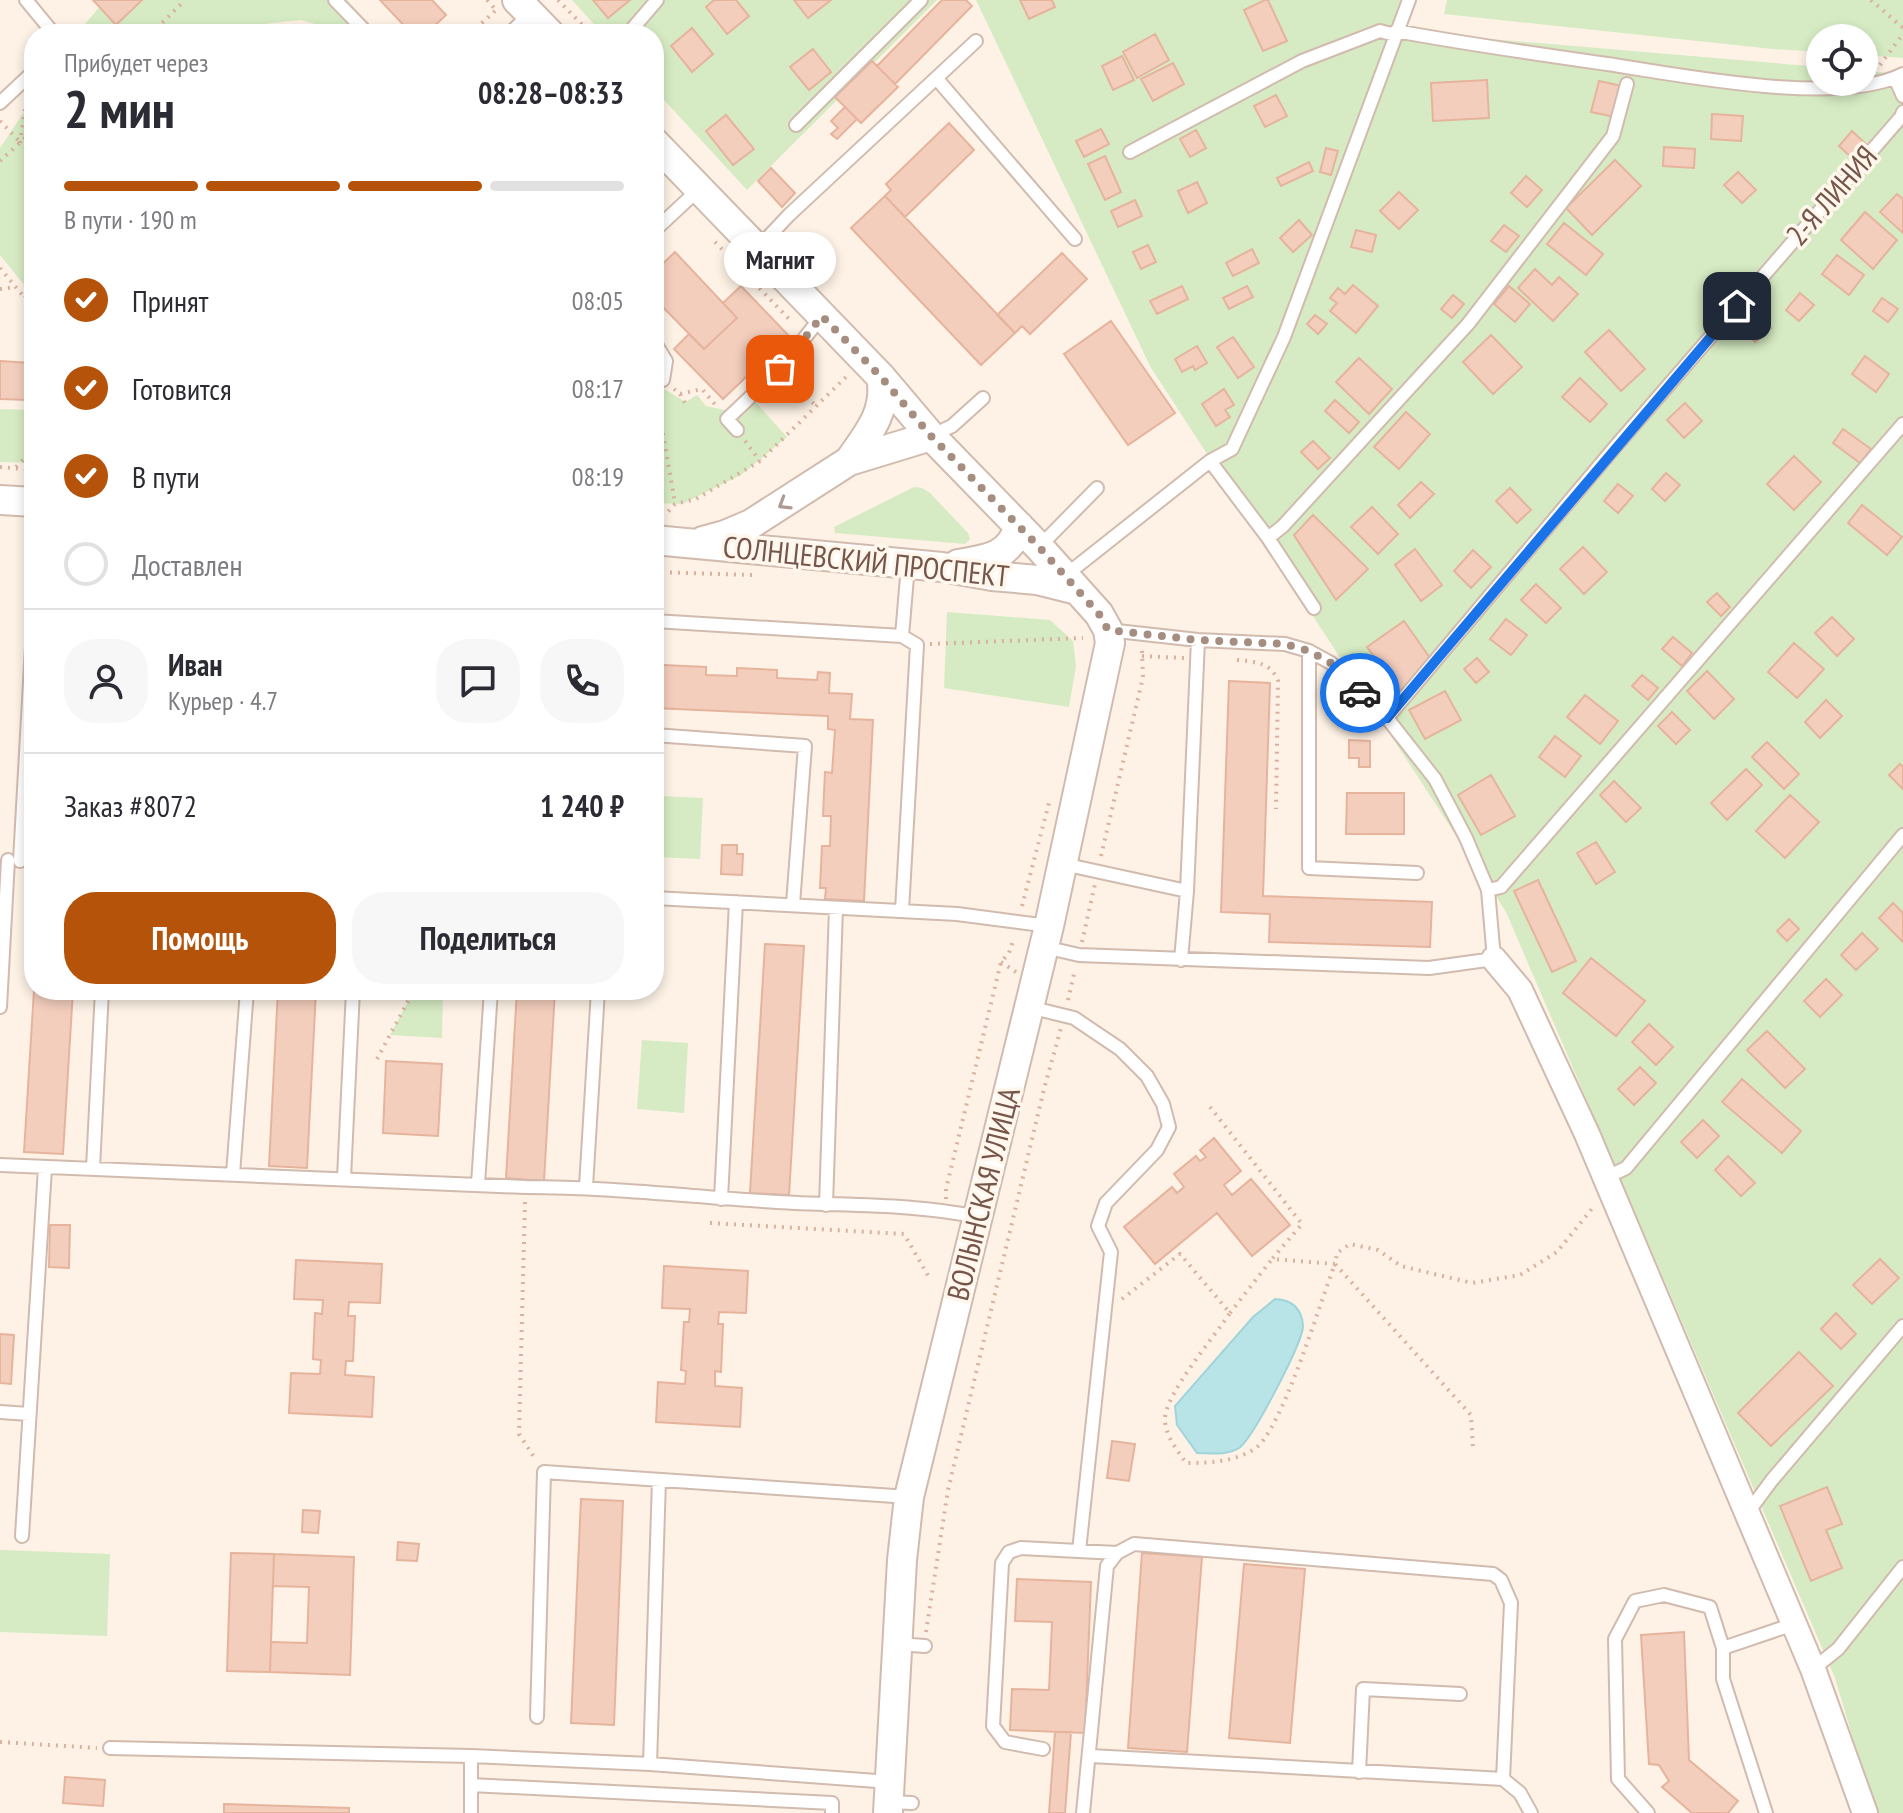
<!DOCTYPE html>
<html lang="ru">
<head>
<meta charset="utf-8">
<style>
  :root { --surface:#fff; --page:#f7f7f7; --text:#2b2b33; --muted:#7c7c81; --line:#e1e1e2; --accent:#b45309 }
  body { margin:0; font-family:"PT Sans Narrow",sans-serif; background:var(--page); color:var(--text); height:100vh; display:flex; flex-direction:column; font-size:30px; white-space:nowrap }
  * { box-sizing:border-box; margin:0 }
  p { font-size:26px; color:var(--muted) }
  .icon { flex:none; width:44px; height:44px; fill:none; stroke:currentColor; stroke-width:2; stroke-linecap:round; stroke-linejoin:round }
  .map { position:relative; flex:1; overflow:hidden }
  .panel { position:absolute; left:24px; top:24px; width:640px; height:976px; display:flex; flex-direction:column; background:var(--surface); border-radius:32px; box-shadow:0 4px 12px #0003 }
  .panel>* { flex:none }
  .tools { position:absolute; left:1806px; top:24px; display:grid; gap:16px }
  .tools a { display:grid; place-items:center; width:72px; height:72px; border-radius:50%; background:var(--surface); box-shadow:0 4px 12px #0003; font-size:40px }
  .pin { position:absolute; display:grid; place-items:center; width:68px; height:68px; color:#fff; margin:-34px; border-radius:16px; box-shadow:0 4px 12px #0006 }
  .courier { position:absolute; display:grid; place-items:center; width:80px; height:80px; margin:-40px; border:6px solid #1a73e8; border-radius:50%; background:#fff; color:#222; box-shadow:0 2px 10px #0007 }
  .bubble { position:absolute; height:56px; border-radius:28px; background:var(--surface); box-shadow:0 4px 12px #0003; font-size:26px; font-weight:800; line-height:56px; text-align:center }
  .summary em { font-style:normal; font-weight:800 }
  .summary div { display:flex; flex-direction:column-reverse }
  .summary { display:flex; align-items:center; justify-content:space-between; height:136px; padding:0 40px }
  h1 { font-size:52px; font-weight:800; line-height:60px }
  .bar { display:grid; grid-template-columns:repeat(4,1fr); gap:12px 8px; align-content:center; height:96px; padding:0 40px }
  .bar i { height:10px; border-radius:6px; background:var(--line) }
  .bar .selected { background:var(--accent) }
  .bar p { grid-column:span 4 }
  .line { display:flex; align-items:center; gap:20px; padding:0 40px; border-top:2px solid var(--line) }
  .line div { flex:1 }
  .round { display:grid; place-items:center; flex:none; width:84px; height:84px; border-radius:32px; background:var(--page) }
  ol { padding:0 40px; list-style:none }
  li { display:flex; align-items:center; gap:24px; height:88px }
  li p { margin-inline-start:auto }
  li .icon { padding:8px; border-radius:50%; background:var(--accent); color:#fff; stroke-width:4 }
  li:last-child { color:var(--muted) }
  li i { width:44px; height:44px; border:4px solid var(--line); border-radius:50% }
  .action { display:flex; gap:16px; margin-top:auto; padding:16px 40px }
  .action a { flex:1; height:92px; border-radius:32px; background:var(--accent); color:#fff; font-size:32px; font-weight:800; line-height:92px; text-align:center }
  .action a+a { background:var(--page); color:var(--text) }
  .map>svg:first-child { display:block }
  .green { fill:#d6ebc3 }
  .water { fill:#b9e4e7; stroke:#9fd4d9; stroke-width:2 }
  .building { fill:#f3cebd; stroke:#e6b39d; stroke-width:2 }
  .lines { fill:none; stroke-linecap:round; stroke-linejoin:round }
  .service-casing { stroke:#d1bbae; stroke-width:16 }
  .minor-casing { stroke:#d1bbae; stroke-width:28 }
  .tertiary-casing { stroke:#d1bbae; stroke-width:32 }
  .path { stroke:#d8b19f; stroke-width:4; stroke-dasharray:2 6; stroke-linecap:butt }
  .service { stroke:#fff; stroke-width:12 }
  .minor { stroke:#fff; stroke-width:24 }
  .tertiary { stroke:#fff; stroke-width:28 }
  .oneway { stroke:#ad9a92 }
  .done { stroke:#a58d80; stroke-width:8; stroke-dasharray:0 14.4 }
  .route { stroke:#1a73e8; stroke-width:10 }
  .labels { text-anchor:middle; stroke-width:7; stroke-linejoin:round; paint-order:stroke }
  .street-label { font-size:30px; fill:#76564a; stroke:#fff6ec }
</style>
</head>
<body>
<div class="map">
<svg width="1903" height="1813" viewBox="0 0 1903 1813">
  <rect width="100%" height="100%" fill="#fdf2e5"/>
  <path class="green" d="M105,0H347L379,34H348L301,20L218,29L214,34H77Z
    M572,0H937L747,190L654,89V34H603Z
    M976,0H1403L1397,31L1820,67V82H1864V71L1903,74V1813H1875L1835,1678L1506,912L1151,368Z
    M1447,0H1903V58L1864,55V38H1820V52L1773,49L1444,14Z
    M34,97V297L0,255V148Z
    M654,383L684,401H687L697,395L706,406L729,411L752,398L787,437L741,475L682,504L654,503Z
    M0,409L34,410V463L0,462Z
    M914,487L922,488L930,493L968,533L970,539L965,544L835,533L834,527Z
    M947,612L1050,620L1073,641L1076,666L1069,707L944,688Z
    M661,796L703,798L700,859L658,857Z
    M414,990H443L442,1038L390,1035Z
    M642,1040L688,1043L684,1113L637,1109Z
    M0,1550L110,1554L107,1636L0,1632Z"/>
  <path class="water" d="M1275,1299C1292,1300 1302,1309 1303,1326C1303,1342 1253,1438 1239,1448C1226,1456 1211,1453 1197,1453L1177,1425L1175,1406L1253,1317Z"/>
  <path class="building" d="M93,0H142L116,25Z
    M380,0H432L446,15L426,34H412Z
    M593,0H630L608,18Z
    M714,0H736L749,16L727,34L706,7Z
    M794,0H831L808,18Z
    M942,0H966L972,6L895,84L877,66Z
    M1020,0H1052L1055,7L1029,19Z
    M1265,0H1268L1287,41L1263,51L1244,10Z
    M692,28L713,54L692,72L671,46Z
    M1155,34L1169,60L1137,78L1123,52Z
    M813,49L831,72L809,90L790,67Z
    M1122,56L1134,80L1113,90L1102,66Z
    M872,61L898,87L861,123L835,97Z
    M1173,63L1184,84L1153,101L1141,79Z
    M1487,80L1489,118L1433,121L1431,83Z
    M1599,81L1622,86L1615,117L1591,112Z
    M1276,95L1287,116L1265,127L1254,106Z
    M845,107L857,119L837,139L831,134L838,128L831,121Z
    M1712,114L1743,116L1741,141L1711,139Z
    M726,115L754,149L733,165L706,131Z
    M949,123L974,150L905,217L885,196L891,190L886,184Z
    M1101,129L1109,144L1084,157L1076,141Z
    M1196,130L1206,148L1190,157L1180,139Z
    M1852,131L1866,144L1852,158L1839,146Z
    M1664,147L1695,149L1694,168L1663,166Z
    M1326,148L1338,151L1331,175L1320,172Z
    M1105,156L1121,192L1105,200L1088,164Z
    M1615,160L1641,186L1592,235L1566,208Z
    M1309,162L1313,171L1281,186L1277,178Z
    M771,168L795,193L782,207L758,181Z
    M1738,172L1756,190L1742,203L1724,185Z
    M1526,176L1542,190L1527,207L1511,193Z
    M1197,182L1207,203L1188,213L1178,191Z
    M1399,192L1418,210L1399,229L1380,211Z
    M1897,194L1903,199V233L1880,212Z
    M885,196L1015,333L981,365L851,228Z
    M1135,200L1142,216L1118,227L1111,211Z
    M1865,212L1897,240L1873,269L1841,240Z
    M1299,220L1312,235L1293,252L1280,238Z
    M1564,223L1603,254L1586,275L1547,244Z
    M1504,225L1519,236L1506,252L1491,241Z
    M1356,230L1376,235L1372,252L1351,247Z
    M1148,245L1156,262L1141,269L1133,252Z
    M1252,249L1259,263L1233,276L1226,263Z
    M675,252L737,318L704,349L654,298V272Z
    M1062,253L1087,279L1030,334L1022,326L1015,333L997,315Z
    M1837,255L1864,275L1849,295L1822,274Z
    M1535,269L1552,285L1559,277L1578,294L1553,321L1518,288Z
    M1353,285L1378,306L1356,333L1330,311L1337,303L1330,298L1338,288L1345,294Z
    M741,286L789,336L723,399L674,349L689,334L704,349L737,318L723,303Z
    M1182,286L1188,299L1157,314L1150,301Z
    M1247,286L1253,297L1229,309L1223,298Z
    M1509,286L1530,304L1515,322L1494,304Z
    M1800,293L1814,305L1799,321L1786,310Z
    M1453,295L1464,304L1452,318L1441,309Z
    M1882,298L1898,309L1888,322L1873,311Z
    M1315,315L1327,324L1318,334L1307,324Z
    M1761,318L1771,328L1755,342L1746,332Z
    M1111,321L1175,413L1128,445L1064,354Z
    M1609,330L1645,369L1621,391L1585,352Z
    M1491,335L1522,367L1493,394L1463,362Z
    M1233,337L1254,367L1238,378L1217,347Z
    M1197,346L1207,363L1195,370L1193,366L1182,372L1175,359Z
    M1865,356L1889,374L1876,392L1852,374Z
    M1359,358L1392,389L1369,414L1336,382Z
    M0,361L30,363L28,400L0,399Z
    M1580,378L1607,404L1590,422L1562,397Z
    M1224,389L1234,405L1225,410L1230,417L1216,426L1202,404Z
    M1335,400L1359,422L1349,433L1325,411Z
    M1685,403L1702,421L1684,438L1667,420Z
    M1406,412L1430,434L1399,469L1374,447Z
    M1843,429L1871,449L1860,463L1833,443Z
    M1313,441L1330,458L1318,469L1301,452Z
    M1794,456L1821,482L1794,510L1767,484Z
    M1666,473L1680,485L1665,501L1652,489Z
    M1421,482L1434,494L1410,518L1398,505Z
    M1618,484L1633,496L1618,513L1604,501Z
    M1510,488L1531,510L1517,523L1496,501Z
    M1862,505L1902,537L1887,555L1848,523Z
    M1372,507L1398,534L1378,554L1351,527Z
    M1313,515L1368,569L1336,600L1294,535Z
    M1583,547L1607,572L1584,594L1560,569Z
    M1415,549L1442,585L1421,601L1395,565Z
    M1473,550L1491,567L1471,588L1454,571Z
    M1536,584L1561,608L1546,623L1521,600Z
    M1717,593L1730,607L1721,616L1707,602Z
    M1832,617L1854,639L1837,656L1815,633Z
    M1506,619L1527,635L1511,655L1490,639Z
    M1404,621L1435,665L1399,691L1367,647Z
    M1673,637L1692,653L1682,666L1662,649Z
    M1794,643L1824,669L1797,698L1768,672Z
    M1477,658L1489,672L1476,683L1464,669Z
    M663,665L706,667V675L737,676V668L777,670V678L798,679L817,680L818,672L830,673L829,693L852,694L850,719L873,720L864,901L825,899L826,888H820L822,846H830L831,816H823L824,793L825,772L832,773L835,730L828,729V716L654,708V672H663Z
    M1707,671L1734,699L1714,719L1687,691Z
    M1642,675L1658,688L1648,700L1632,686Z
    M1229,681L1270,683L1263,896L1432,902L1430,947L1269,942L1270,914L1221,912Z
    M1445,691L1461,720L1425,739L1409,710Z
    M1585,695L1618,721L1600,744L1567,717Z
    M1826,700L1842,716L1820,738L1805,722Z
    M1672,712L1690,730L1676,744L1658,726Z
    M1555,736L1581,756L1565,777L1539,757Z
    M1349,740L1370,741V767H1359V758H1349Z
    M1767,742L1799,774L1784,789L1752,757Z
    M1900,764L1903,767V789L1889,775Z
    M1746,769L1762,785L1727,820L1711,803Z
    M1491,775L1515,816L1481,835L1458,795Z
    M1614,781L1641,808L1626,822L1600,795Z
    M1347,793H1404V834H1346Z
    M1790,795L1819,822L1785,858L1756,831Z
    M1596,842L1615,872L1596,884L1577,853Z
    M722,845H737V854H743L742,875L721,874Z
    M1538,880L1576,961L1552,972L1514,891Z
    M1893,903L1903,913V942L1879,918Z
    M1789,919L1799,929L1787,941L1777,931Z
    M1862,933L1878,949L1856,970L1841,955Z
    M765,944L804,946L789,1195L750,1193Z
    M1591,958L1645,1001L1616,1036L1563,993Z
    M1826,979L1842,995L1820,1017L1804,1001Z
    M34,990H73L63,1154L24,1152Z
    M278,990H316L307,1168L269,1166Z
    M517,990H555L544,1181L506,1178Z
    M1649,1024L1673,1047L1656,1065L1632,1042Z
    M1767,1031L1805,1069L1785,1088L1747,1050Z
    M386,1061L442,1064L438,1136L383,1133Z
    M1640,1067L1656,1083L1634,1105L1618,1089Z
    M1742,1079L1801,1131L1782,1153L1722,1102Z
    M1703,1120L1719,1136L1697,1158L1681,1142Z
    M1214,1138L1241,1171L1224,1185L1232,1195L1251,1179L1290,1225L1252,1256L1217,1213L1155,1264L1124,1227L1172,1187L1177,1193L1184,1187L1174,1174L1196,1156L1200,1161L1206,1157L1200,1150Z
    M1728,1156L1755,1183L1741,1196L1715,1170Z
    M50,1225H70L69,1268L49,1267Z
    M1880,1259L1899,1278L1872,1304L1853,1285Z
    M296,1260L382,1264L380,1303L349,1302L348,1316H355L353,1361H346L345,1375L374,1377L372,1417L289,1413L291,1373L320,1374L321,1360L313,1359L315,1313L322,1314L323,1300L294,1299Z
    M664,1266L748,1271L746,1313L719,1312L718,1324H723L721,1372L715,1371V1386L742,1388L740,1427L656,1422L658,1382L685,1384L686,1371L681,1370L684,1322H689L690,1309L662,1308Z
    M1836,1313L1856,1334L1841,1349L1821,1329Z
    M0,1334L14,1335L11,1384L0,1383Z
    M1799,1352L1833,1386L1771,1446L1738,1413Z
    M1112,1441L1135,1444L1129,1481L1107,1478Z
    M1827,1487L1842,1524L1826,1530L1842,1568L1811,1581L1780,1506Z
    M581,1499L623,1501L614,1725L571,1723Z
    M303,1510L320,1511L318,1533L302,1532Z
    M398,1542L419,1544L417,1561L397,1560Z
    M231,1553L274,1554L270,1672L227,1671Z
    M1142,1553L1202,1557L1187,1752L1128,1748Z
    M274,1554L354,1557L350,1675L270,1672L271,1642L307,1643L309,1587L273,1586Z
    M1244,1564L1305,1569L1290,1743L1229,1738Z
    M1017,1579L1091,1582L1085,1733L1010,1730L1012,1689L1049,1690L1052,1622L1015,1621Z
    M1684,1632L1689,1760L1738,1801L1728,1813H1692L1662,1787L1669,1781L1659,1765L1649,1764L1641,1635Z
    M1055,1732H1071L1065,1813H1049Z
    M65,1777L105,1780L103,1806L63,1803Z
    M224,1804L349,1808V1813H224Z"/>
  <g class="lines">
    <g class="service-casing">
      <path id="service" d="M26,0L54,34
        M335,0L368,34
        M1396,31C1466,44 1537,54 1607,64C1681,75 1838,107 1903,74
        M509,34L530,14
        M628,34L657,0
        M1895,78L1903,96
        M937,79L1075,239
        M0,103L34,71
        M796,125L921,0
        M1130,152L1302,61L1380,31L1395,35
        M654,231L698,190
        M756,250L789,215L976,41
        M654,341L666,361L663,380
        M737,430L727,419L780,369L822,316
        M931,436L952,426L983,398
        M1210,461L1268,538L1314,608
        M32,502L34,559
        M1268,538L1283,526L1468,324L1613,136L1627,84
        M1039,547L1097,488
        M1066,575L1210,461L1232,449L1284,337L1409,0
        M654,621L902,636L917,645L902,911
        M1108,630L1198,640L1285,644L1309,651V868L1417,873
        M902,636L908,565
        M1387,718L1615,447L1901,117L1903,112
        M654,735L805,746L793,904
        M20,861L34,610
        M1063,864L1187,891
        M1488,890L1501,887L1903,424
        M654,898L957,914L1049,926
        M1044,947L1079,955L1429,968L1494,959L1488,890L1466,838L1435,779L1387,718L1331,663L1309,651
        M1181,960L1187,891L1198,640
        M0,1007L8,860
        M1029,1007L1074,1018L1120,1049L1147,1076L1163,1104L1169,1127L1157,1150L1106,1203L1098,1226L1111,1252L1079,1551
        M0,1165L525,1187C610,1187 693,1197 777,1202C844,1206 912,1203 978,1217
        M93,1168L102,990
        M233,1174L247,990
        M344,1178L353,990
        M1605,1178L1626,1168L1903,835
        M478,1184L491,990
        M586,1187L598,990
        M721,1199L736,902
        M826,1205L836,908
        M0,1412L29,1414
        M1746,1515L1772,1480L1903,1326
        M22,1536L45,1168
        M897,1644L925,1646
        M1813,1669L1838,1649L1903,1567
        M537,1717L544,1472L909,1497
        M110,1748L471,1756
        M1043,1749L1005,1742L993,1726L1002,1563L1009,1552L1021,1548L1117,1553
        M1091,1756L1503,1779L1520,1793L1531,1813
        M650,1764L659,1480
        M1359,1772L1363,1689L1460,1694
        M471,1785L832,1803V1813
        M889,1802L912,1803
        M471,1813V1756L650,1764L890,1782
        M1083,1813L1107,1566L1117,1553L1134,1544L1493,1574L1501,1580L1511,1603L1503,1779
        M1648,1813L1618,1779L1615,1639L1635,1601L1664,1595L1710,1607L1723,1648
        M1766,1813L1723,1679V1648L1794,1624"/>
    </g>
    <g class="minor-casing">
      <path id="minor" d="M1494,959L1520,990L1587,1134L1813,1669L1865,1813"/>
    </g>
    <g class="tertiary-casing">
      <path id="tertiary" d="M517,0L550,34
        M654,142L881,377L931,436L1039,547L1099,614L1108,630L1110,643L1049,926L909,1497L902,1560L888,1813
        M849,461C868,434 888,411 881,377
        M0,500L34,502
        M654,540L942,567L992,576L1037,580L1077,590
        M703,541L725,535L751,524L849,461L931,436
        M958,564C988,559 1010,557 1019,526"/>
    </g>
    <path class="path" d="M487,0L495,9
      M558,0L591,34
      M1871,0L1903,28
      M151,34L185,0
      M470,34L496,10
      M1880,65L1903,34
      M0,121L20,142
      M20,143L26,102
      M0,161L34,130
      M715,242L789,319
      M0,268L34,309
      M0,289L16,287
      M24,298L34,294
      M28,326H34
      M790,379L816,406
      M674,389L680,394L702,389L718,408
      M656,394L675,503
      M680,394L685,403
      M745,441L760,461
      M0,467L34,470
      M16,467L34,449
      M654,514L665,515L675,504L696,499L760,461L848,375
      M654,572L752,575
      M930,644L1083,638
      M1142,656L1184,658
      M1237,660C1255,662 1271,662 1278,681L1276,809
      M1101,856L1143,677L1142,650
      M1022,906L1050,799
      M1082,942L1095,884
      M1001,962L1016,972
      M1068,1000L1075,970
      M377,1059L414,990
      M1210,1107L1302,1224L1272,1259L1335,1264L1337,1253L1350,1244L1378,1250L1401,1266L1472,1283L1520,1275L1557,1252L1595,1205
      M946,1199V1189L1001,962L1009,953L1014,938
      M525,1202L519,1434L536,1460
      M710,1223L904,1234L930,1279
      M1122,1299L1180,1254L1230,1313C1215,1336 1165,1394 1165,1419C1165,1435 1177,1450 1186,1463C1210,1463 1232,1462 1253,1450C1281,1435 1321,1299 1335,1264L1471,1415L1473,1449
      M1230,1313L1272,1259
      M926,1632L948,1490L1044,1089L1061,1028
      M0,1742L97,1748"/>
    <use href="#service" class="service"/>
    <use href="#minor" class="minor"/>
    <use href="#tertiary" class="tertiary"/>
  </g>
  <defs><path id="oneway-chevron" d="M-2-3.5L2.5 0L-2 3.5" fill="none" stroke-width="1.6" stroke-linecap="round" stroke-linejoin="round" transform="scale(2)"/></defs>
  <use class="oneway" href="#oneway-chevron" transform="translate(784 504) rotate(148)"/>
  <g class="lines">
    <path class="done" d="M780,369L822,316L881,377L931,436L1039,547L1099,614L1108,630L1198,640L1285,644L1309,651L1331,663L1360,693"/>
    <path class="route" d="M1360,693L1387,718L1737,306"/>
  </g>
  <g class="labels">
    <g class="street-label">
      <text transform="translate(1832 196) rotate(-49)" y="10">2-Я ЛИНИЯ</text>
      <text transform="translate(866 562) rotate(6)" y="10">СОЛНЦЕВСКИЙ ПРОСПЕКТ</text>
      <text transform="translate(984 1194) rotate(-76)" y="10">ВОЛЫНСКАЯ УЛИЦА</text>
    </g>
  </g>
</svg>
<div class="tools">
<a><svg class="icon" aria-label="locate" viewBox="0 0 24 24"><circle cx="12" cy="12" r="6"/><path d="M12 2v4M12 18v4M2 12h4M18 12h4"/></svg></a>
</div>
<div class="pin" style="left:780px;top:369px;background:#ea580c"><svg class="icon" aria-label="bag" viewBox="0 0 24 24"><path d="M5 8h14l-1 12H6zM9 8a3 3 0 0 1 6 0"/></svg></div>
<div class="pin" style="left:1737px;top:306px;background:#1f2937"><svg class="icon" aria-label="home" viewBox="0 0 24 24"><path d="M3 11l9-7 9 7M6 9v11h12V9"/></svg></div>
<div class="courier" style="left:1360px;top:693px"><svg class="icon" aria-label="car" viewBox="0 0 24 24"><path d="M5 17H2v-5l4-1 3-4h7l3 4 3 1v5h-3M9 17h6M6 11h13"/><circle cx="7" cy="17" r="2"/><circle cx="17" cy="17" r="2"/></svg></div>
<div class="bubble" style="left:724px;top:232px;width:112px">Магнит</div>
<section class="panel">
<div class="summary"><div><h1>2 мин</h1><p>Прибудет через</p></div><em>08:28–08:33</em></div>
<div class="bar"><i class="selected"></i><i class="selected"></i><i class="selected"></i><i></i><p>В пути · 190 m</p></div>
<ol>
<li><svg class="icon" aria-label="check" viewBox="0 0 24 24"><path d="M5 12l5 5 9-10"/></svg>Принят<p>08:05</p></li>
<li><svg class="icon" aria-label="check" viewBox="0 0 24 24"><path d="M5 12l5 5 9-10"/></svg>Готовится<p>08:17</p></li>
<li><svg class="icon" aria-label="check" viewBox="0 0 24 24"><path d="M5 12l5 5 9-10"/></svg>В пути<p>08:19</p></li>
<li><i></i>Доставлен</li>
</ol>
<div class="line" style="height:144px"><a class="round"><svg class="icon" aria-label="person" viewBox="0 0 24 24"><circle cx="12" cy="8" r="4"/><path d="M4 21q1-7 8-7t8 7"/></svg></a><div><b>Иван</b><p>Курьер · 4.7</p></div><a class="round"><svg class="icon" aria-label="chat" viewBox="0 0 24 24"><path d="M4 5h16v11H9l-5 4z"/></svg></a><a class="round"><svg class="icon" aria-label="phone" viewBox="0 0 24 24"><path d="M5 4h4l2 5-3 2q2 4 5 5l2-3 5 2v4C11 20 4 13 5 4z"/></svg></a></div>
<div class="line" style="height:104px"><div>Заказ #8072</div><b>1 240 ₽</b></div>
<div class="action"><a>Помощь</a><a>Поделиться</a></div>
</section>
</div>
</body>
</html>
